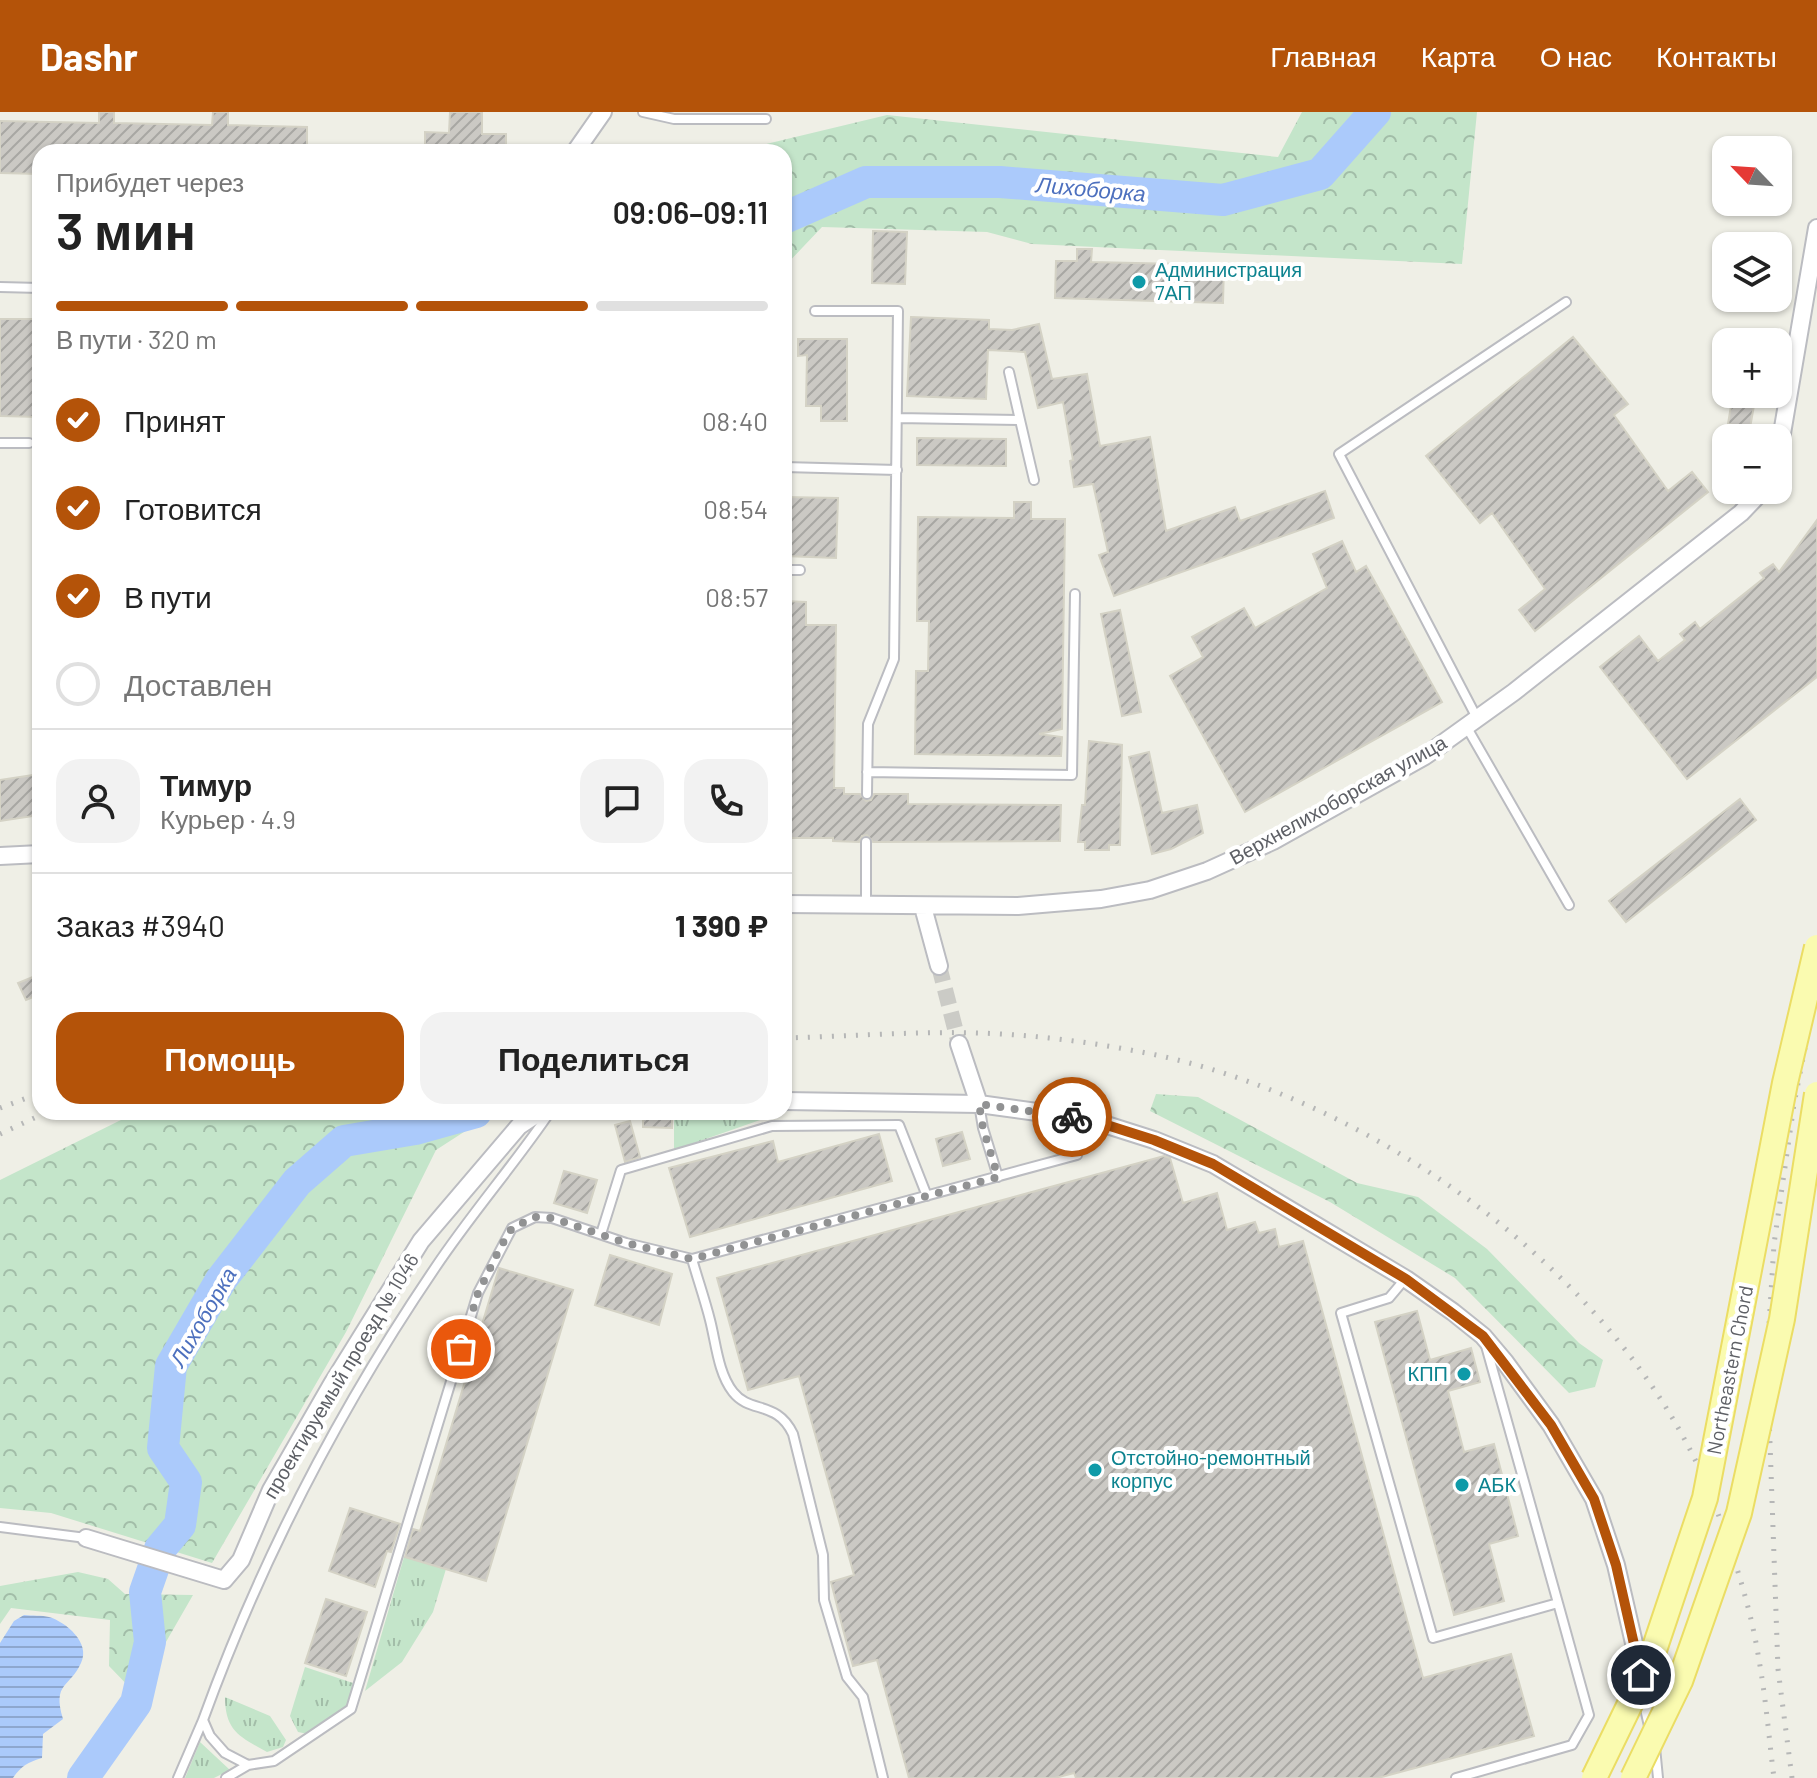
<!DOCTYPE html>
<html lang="ru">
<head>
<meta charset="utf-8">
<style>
  :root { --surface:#fff; --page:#f2f2f2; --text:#222; --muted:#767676; --line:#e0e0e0; --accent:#b45309 }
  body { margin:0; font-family:Barlow,sans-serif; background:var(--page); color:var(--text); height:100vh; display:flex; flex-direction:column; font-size:30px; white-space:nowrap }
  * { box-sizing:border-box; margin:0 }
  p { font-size:26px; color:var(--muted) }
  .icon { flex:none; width:44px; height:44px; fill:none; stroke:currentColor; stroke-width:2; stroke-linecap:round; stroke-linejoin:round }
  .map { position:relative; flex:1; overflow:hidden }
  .drawer { position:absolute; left:32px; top:32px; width:760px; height:976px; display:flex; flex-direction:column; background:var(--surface); border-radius:24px; box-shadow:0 2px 6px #0004 }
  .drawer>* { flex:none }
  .needle { width:52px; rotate:295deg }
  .tools { position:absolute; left:1712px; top:24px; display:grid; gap:16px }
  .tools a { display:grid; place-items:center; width:80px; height:80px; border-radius:16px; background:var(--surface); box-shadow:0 2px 6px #0004; font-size:40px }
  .pin { position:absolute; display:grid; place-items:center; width:68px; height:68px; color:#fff; margin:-34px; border:4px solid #fff; border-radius:50%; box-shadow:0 2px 8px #0007 }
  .courier { position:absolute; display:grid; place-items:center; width:80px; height:80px; margin:-40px; border:6px solid #b45309; border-radius:50%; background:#fff; color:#222; box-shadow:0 2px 10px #0007 }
  .overview em { font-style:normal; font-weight:600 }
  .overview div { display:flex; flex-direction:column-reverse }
  .overview { display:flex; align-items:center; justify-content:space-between; height:136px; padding:0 24px }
  h1 { font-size:52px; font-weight:600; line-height:60px }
  .bar { display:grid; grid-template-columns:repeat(4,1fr); gap:12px 8px; align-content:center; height:96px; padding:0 24px }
  .bar i { height:10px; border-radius:6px; background:var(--line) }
  .bar .on { background:var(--accent) }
  .bar p { grid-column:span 4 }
  .line { display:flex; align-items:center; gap:20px; padding:0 24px; border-top:2px solid var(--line) }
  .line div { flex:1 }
  .round { display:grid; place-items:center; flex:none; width:84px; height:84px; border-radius:24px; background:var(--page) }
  ol { padding:0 24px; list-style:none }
  li { display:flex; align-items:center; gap:24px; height:88px }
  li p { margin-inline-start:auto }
  li .icon { padding:8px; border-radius:50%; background:var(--accent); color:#fff; stroke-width:4 }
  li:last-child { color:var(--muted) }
  li i { width:44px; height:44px; border:4px solid var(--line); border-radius:50% }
  .button { display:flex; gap:16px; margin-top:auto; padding:16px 24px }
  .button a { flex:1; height:92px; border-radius:24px; background:var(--accent); color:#fff; font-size:32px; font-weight:600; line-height:92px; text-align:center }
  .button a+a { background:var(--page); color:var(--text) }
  header { display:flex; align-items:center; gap:48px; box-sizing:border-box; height:112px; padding:0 40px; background:var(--accent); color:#fff }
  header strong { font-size:38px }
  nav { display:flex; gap:44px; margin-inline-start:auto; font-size:28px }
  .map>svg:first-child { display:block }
  .grass { fill:url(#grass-tufts) }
  .forest { fill:url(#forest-crowns) }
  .water { fill:url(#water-rules) }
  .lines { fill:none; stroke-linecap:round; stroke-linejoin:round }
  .river { stroke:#abcafb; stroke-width:32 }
  .building { fill:url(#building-hatch); stroke:#d4d2c5; stroke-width:2 }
  .minor-tunnel { stroke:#cbcbc6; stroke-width:16; stroke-dasharray:16 8; stroke-linecap:butt }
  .service-casing { stroke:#bbbcc1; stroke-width:12 }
  .minor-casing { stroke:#bbbcc1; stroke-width:20 }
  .service { stroke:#fff; stroke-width:8 }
  .minor { stroke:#fff; stroke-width:16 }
  .rail { stroke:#b6b7b7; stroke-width:5; stroke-dasharray:2 10; stroke-linecap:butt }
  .primary-bridge-casing { stroke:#ebdd64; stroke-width:28; stroke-linecap:butt }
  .primary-bridge { stroke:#fafbb0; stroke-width:24 }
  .done { stroke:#919293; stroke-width:8; stroke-dasharray:0 14.4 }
  .route { stroke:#b45309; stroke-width:10 }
  .culture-dot { fill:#0f9aa8; stroke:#fff; stroke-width:3 }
  .labels { text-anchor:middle; stroke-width:8; stroke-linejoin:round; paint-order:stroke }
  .culture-label { font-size:20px; fill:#0d838f; stroke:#fff; text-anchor:start }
  .street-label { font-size:20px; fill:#5e6066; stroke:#fff }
  .water-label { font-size:22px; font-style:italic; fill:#4d70be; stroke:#fff }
</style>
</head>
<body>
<header>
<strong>Dashr</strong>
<nav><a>Главная</a><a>Карта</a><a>О нас</a><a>Контакты</a></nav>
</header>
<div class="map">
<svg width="1817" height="1666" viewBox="0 0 1817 1666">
  <defs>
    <pattern id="grass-tufts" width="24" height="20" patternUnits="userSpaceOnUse" patternTransform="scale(2)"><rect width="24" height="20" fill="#c4e5ca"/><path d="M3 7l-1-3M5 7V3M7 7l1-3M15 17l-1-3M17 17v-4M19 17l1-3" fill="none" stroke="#a2bda8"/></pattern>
    <pattern id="forest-crowns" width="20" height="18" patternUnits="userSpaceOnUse" patternTransform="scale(2)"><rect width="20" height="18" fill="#c4e5ca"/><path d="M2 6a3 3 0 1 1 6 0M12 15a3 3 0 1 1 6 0" fill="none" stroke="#a2bda8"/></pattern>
    <pattern id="water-rules" width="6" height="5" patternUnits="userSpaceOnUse" patternTransform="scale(2)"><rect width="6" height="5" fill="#abcafb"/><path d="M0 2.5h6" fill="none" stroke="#8ea7cf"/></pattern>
    <pattern id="building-hatch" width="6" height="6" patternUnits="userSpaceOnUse" patternTransform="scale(2)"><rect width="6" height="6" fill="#cbc9c4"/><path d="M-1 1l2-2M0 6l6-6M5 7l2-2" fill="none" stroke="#a8a7a3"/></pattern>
  </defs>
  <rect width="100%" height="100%" fill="#efefe6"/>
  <path class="grass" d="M674,1002L763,1007L674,1038Z
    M404,1445L446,1457L433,1500L402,1550L365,1579Z
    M305,1555L356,1572L348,1596L308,1622L298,1620L290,1604Z
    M225,1585L270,1604L286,1628L283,1635L267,1640C240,1625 225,1619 225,1585Z
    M200,1630L230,1658L214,1666H185Z"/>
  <path class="forest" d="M1302,0H1477L1462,152L1032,132L987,120L822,115L784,155V40H746L750,36L887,3L1278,45Z
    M1156,982L1198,985L1357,1071L1418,1085L1487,1137L1579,1231L1603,1248L1595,1275L1569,1281L1455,1166L1330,1090L1150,999Z
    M137,1000H495L436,1038L346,1220L212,1451L51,1401L0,1396V1068Z
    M78,1460L108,1467L125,1482L193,1483L136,1582L109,1554L110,1508L11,1496L0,1512V1474Z"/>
  <path class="water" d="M24,1503C32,1504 42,1503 49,1505C66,1510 91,1531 81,1551C70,1576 52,1570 63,1607L43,1622L42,1646C28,1650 21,1654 13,1666H0V1531L14,1509Z"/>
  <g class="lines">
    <path class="river" d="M784,106L866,70H1000L1223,88L1320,62L1375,0
      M83,1666L136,1591L150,1530L145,1480L160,1437L180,1413L186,1370L163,1336L171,1254L221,1168L297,1070L344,1029L415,1017L476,1000"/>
  </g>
  <path class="building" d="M99,0H114V11L212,13L213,0H228V13L307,15V40H40V62L0,61V9L99,11Z
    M450,0H482V22H506V40H425V20L449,21Z
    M873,119L907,120L905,172L872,171Z
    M1077,137H1092L1091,150L1224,153L1223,191L1055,186L1056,149H1077Z
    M911,205L989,208V217L1012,218L1039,212L1052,267L1087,262L1100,334L1150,325L1166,419L1235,395L1240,409L1325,379L1334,406L1114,484L1099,443L1108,440L1093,372L1074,375L1070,349L1073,348L1063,290L1038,296L1025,240L988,238L986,287L907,284Z
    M0,207H40V305L0,304Z
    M1573,225L1628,292L1614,303L1668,379L1692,360L1708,380L1535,519L1519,498L1545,477L1492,401L1480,411L1426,344Z
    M798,227H847V309H821V294H806L807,243L798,244Z
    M1733,282H1756L1750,316L1728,312Z
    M917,326L1006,327V354L917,353Z
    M784,385L838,386L836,446L784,444Z
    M1014,390H1031V407H1065L1062,617L1039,622L1062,625L1061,644L915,642L916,559H928L929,509H917L918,405L1014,406Z
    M1817,408V565L1687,667L1600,555L1639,524L1658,549L1685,528L1680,522L1695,510L1700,517L1764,466L1760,461L1773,452L1779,460Z
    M1342,429L1356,460L1366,454L1442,590L1245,700L1170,564L1203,545L1192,525L1244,496L1255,516L1327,476L1313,442Z
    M784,489L806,490V513H836L834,676H844V682H860L866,689L871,688L874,682H908V692L1061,693L1060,729L873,730L867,723L862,724L859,730L833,729V726H784Z
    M1120,498L1141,600L1122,604L1101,502Z
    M1089,629L1122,633L1120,733H1109V738H1085V730H1078L1082,693H1085Z
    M1149,640L1162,701L1197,693L1203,721L1171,737L1152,742L1129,645Z
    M40,662V703L0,709V668Z
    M1740,687L1756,708L1626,810L1609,789Z
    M40,862V882L26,888L18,871Z
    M643,1000L672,1001V1016L643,1015Z
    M630,1009L640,1045L625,1050L615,1013Z
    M962,1020L970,1047L943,1054L936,1027Z
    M879,1022L892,1069L690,1125L669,1056L773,1029L778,1050Z
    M1164,1044L1170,1046L1183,1091L1217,1081L1227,1118L1255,1110L1259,1121L1275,1117L1279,1135L1303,1129L1423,1566L1511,1542L1534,1624L1378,1666H1076L1074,1661L1055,1666H909L877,1548L853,1554L844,1521L831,1470L854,1463L799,1264L748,1278L717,1166Z
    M564,1059L597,1068L587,1101L554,1091Z
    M610,1143L672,1162L659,1213L595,1193Z
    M499,1156L573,1178L486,1469L405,1445L413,1417L420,1419Z
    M1417,1199L1430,1248L1471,1236L1480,1270L1448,1279L1464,1340L1494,1332L1518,1424L1489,1432L1504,1489L1454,1503L1375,1210Z
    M350,1396L400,1412L391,1440L387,1439L375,1475L329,1459Z
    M326,1487L367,1500L346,1564L305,1551Z"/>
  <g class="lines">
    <path class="minor-tunnel" d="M939,854L959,932"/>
    <g class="service-casing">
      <path id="service" d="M643,0L674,7H766
        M0,175L40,176
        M815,199H898L894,547L868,612L867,682
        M1009,260L1020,308
        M897,306L1020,308L1034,368
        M0,331H29
        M784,355L897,358
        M784,458H800
        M1477,606L1339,342L1566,190
        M1466,614L1569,793
        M867,660L1072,663L1075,482
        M866,793V730
        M979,992L983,1016L998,1065
        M550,1000C514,1053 471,1102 435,1156C340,1296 261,1448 203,1608L210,1624L225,1641L248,1653L274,1649L351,1597L478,1181L512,1116L535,1105L552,1106L626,1131L692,1147L1077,1043
        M601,1122L621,1058L772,1014L899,1013L927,1084
        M692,1147C698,1168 705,1188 710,1208C716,1231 718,1261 733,1280C750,1302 777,1288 793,1322L823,1443L824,1488L847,1565L863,1585L883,1666
        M1405,1167L1389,1186L1341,1201L1433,1526L1558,1491L1486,1234
        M0,1415L86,1426
        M1655,1635L1658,1666
        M178,1666L203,1608
        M226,1666L248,1653
        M1456,1666L1572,1633L1589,1603L1558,1491"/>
    </g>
    <g class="minor-casing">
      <path id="minor" d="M575,40L603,0
        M1778,345L1817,116
        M0,744L40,742
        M784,792L1018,794L1101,787L1150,778L1207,759L1273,729L1425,644L1514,580L1741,401L1763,378
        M923,795L939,854
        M959,932L979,992
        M784,989L979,992L1088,1007L1154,1028L1213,1052L1406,1167L1453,1200L1483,1224L1505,1250L1551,1313L1594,1387L1616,1453L1654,1618
        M86,1426L224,1468L241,1448L271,1378L332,1272L421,1129L519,1014L540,1000"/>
    </g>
    <use href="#service" class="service"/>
    <use href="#minor" class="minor"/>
    <path class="rail" d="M784,926C860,924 940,917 1016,923C1058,926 1100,932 1141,940C1375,984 1634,1171 1717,1399C1735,1447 1751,1497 1759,1548C1766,1587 1769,1627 1774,1666
      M0,996L40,981
      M0,1022L47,1000
      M1792,1666L1778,1557L1767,1246L1774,1132L1794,992L1817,875"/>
    <g class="primary-bridge-casing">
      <path id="primary-bridge" d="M1594,1666L1649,1553L1705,1386L1785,971L1817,835
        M1633,1666L1680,1569L1739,1401L1782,1207L1817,982"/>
    </g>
    <use href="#primary-bridge" class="primary-bridge"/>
  </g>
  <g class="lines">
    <path class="done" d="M461,1237L478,1181L500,1136L512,1116L535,1105L552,1106L626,1131L692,1147L998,1065L983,1016L979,992L1072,1005"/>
    <path class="route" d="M1072,1005L1088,1007L1154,1028L1213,1052L1406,1167L1483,1224L1551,1313L1594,1387L1616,1453L1641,1563"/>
  </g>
  <g class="culture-dot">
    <circle cx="1139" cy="170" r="8"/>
    <circle cx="1464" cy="1262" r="8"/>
    <circle cx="1095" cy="1358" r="8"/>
    <circle cx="1462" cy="1373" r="8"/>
  </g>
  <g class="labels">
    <g class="culture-label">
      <text x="1155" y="165">Администрация<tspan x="1155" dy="23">7АП</tspan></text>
      <text x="1448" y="1269" text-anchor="end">КПП</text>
      <text x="1111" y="1353">Отстойно-ремонтный<tspan x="1111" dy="23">корпус</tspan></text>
      <text x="1478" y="1380">АБК</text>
    </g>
    <g class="street-label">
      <text transform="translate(1338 688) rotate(-29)" y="7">Верхнелихоборская улица</text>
      <text transform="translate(1730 1258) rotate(-79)" y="7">Northeastern Chord</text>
      <text transform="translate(341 1264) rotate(-59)" y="7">проектируемый проезд № 1046</text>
    </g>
    <g class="water-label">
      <text transform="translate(1091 77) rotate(5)" y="8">Лихоборка</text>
      <text transform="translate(203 1205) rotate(-60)" y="8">Лихоборка</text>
    </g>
  </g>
</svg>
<div class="tools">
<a><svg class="needle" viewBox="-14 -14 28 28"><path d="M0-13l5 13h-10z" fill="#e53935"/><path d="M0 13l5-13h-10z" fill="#767676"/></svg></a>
<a><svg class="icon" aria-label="layers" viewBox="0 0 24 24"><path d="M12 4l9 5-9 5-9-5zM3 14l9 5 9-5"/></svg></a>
<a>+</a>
<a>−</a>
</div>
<div class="pin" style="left:461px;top:1237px;background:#ea580c"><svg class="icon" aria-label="bag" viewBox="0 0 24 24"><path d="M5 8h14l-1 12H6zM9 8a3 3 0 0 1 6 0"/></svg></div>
<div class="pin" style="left:1641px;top:1563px;background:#1f2937"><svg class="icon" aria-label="home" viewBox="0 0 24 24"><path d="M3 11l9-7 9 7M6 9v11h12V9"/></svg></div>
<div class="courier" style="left:1072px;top:1005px"><svg class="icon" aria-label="bike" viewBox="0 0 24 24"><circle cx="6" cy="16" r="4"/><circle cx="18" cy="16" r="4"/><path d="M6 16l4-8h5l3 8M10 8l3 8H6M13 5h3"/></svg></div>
<section class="drawer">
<div class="overview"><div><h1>3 мин</h1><p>Прибудет через</p></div><em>09:06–09:11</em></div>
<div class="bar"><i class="on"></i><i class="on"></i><i class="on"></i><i></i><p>В пути · 320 m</p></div>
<ol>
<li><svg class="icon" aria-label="check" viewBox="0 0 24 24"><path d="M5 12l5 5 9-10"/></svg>Принят<p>08:40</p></li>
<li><svg class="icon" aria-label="check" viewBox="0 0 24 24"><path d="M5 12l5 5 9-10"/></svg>Готовится<p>08:54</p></li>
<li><svg class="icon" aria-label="check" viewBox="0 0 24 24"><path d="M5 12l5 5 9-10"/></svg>В пути<p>08:57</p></li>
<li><i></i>Доставлен</li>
</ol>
<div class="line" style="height:144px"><a class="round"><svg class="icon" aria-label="person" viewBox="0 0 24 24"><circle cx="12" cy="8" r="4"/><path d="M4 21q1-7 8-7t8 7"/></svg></a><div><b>Тимур</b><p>Курьер · 4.9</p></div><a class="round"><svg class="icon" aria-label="chat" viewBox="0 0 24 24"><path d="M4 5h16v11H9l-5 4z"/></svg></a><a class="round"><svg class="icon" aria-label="phone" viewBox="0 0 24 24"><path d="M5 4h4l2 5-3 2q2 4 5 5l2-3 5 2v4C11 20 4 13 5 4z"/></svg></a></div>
<div class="line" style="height:104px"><div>Заказ #3940</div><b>1 390 ₽</b></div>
<div class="button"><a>Помощь</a><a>Поделиться</a></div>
</section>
</div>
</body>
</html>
